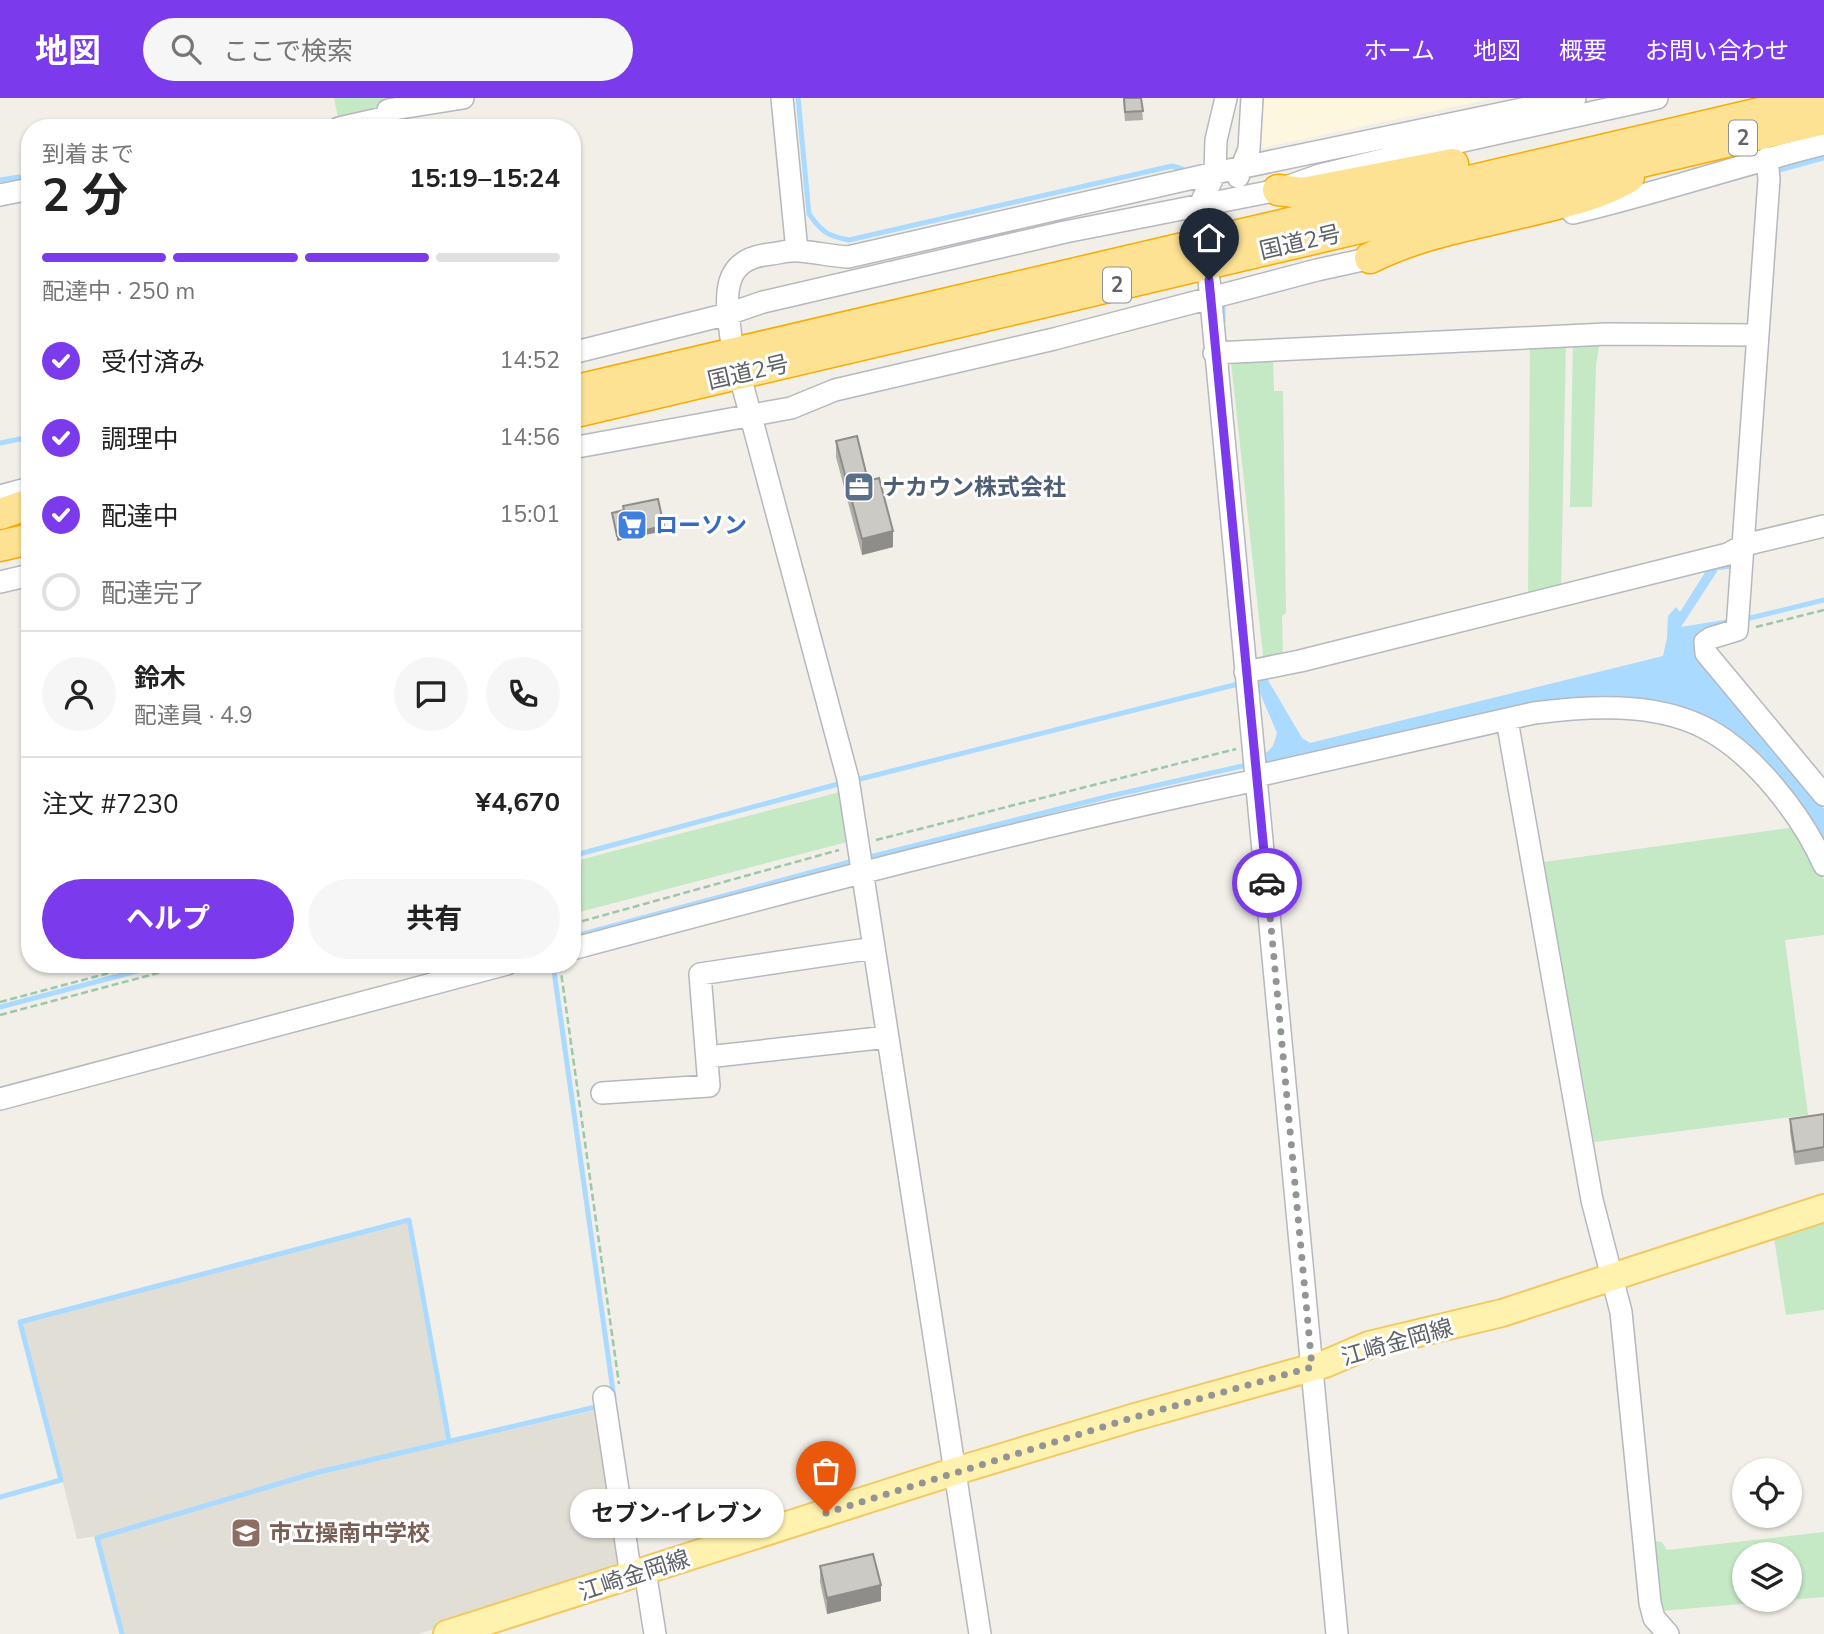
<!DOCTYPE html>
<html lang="ja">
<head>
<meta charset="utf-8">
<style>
  :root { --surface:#fff; --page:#f6f6f6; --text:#222; --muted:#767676; --line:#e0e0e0; --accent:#7c3aed }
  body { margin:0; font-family:"Nunito Sans","Noto Sans JP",sans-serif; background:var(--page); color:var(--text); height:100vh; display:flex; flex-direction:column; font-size:26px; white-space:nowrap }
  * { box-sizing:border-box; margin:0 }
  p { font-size:23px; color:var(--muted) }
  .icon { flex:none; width:38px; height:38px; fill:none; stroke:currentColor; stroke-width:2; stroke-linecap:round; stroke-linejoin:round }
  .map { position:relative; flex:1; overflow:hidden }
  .drawer { position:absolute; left:21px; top:21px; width:560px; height:854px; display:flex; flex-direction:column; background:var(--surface); border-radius:28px; box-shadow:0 2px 5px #0004 }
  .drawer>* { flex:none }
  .tools { position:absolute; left:1732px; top:1360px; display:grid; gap:14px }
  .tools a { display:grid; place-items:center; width:70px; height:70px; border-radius:50%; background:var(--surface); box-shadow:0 2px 5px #0004; font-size:35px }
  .pin { position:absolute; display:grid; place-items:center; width:60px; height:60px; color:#fff; margin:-72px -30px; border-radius:50% 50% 50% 0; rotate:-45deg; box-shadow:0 0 7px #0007 }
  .pin .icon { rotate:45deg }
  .courier { position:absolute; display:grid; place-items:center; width:70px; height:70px; margin:-35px; border:5px solid #7c3aed; border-radius:50%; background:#fff; color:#222; box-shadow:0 2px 9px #0007 }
  .bubble { position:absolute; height:49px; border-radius:24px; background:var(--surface); box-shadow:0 2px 5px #0004; font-size:23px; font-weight:700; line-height:49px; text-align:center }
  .head em { font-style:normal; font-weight:700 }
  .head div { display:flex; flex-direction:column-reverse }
  .head { display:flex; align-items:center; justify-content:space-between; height:119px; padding:0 21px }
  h1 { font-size:46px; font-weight:700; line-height:52px }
  .bar { display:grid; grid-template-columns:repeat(4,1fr); gap:10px 7px; align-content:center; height:84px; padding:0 21px }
  .bar i { height:9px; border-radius:5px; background:var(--line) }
  .bar .active { background:var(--accent) }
  .bar p { grid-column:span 4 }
  .line { display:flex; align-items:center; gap:18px; padding:0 21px; border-top:2px solid var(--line) }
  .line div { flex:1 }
  .round { display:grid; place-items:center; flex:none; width:74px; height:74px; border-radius:37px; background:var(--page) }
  ol { padding:0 21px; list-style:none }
  li { display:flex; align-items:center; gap:21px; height:77px }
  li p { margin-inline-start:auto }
  li .icon { padding:7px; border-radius:50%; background:var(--accent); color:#fff; stroke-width:4 }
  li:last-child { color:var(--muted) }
  li i { width:38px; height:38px; border:4px solid var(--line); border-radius:50% }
  .primary-button { display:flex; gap:14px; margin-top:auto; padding:14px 21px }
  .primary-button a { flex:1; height:80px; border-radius:42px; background:var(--accent); color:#fff; font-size:28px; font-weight:700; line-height:80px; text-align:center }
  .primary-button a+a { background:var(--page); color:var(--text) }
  header { display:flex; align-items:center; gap:42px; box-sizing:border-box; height:98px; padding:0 35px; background:var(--accent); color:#fff }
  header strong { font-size:33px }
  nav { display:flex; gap:38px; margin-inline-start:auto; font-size:24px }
  .search { width:490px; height:63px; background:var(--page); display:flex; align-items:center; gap:18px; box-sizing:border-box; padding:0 24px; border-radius:38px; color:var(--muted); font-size:26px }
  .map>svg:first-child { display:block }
  .commercial { fill:#fef7e0 }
  .education { fill:#e1ded6 }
  .green { fill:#c5e8c5; fill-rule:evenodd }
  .water { fill:#aadaff }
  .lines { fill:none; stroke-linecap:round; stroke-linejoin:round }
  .stream { stroke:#aadaff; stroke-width:5 }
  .minor-casing { stroke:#b5b8bc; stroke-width:24 }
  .major-casing { stroke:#f2c960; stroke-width:30 }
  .highway-casing { stroke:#f9ab00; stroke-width:33 }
  .path { stroke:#9cc7a9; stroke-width:2.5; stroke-dasharray:7 3.5; stroke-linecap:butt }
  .minor { stroke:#fff; stroke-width:21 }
  .major { stroke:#fff2af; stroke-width:26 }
  .highway { stroke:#fde293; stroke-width:30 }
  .wall { fill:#afaea9 }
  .shaded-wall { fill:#8f8d8a }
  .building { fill:#cccac5; stroke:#8f8d8a; stroke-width:2 }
  .done { stroke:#929495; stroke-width:7; stroke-dasharray:0 12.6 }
  .route { stroke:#7c3aed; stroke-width:9 }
  .labels { text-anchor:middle; stroke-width:6; stroke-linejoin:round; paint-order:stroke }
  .shield { fill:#fff; stroke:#8f9295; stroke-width:2 }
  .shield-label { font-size:21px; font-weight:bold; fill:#5f6368 }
  .street-label { font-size:23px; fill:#5f6368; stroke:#fff }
  .service-label { font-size:23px; font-weight:bold; fill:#4e5e75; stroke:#fff; text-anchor:start }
  .shop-label { font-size:23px; font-weight:bold; fill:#366cbe; stroke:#fff; text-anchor:start }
  .education-label { font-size:23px; font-weight:bold; fill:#785e54; stroke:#fff; text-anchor:start }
</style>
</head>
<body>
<header>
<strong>地図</strong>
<div class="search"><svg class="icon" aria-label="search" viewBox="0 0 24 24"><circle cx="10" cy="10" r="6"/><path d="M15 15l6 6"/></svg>ここで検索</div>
<nav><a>ホーム</a><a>地図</a><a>概要</a><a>お問い合わせ</a></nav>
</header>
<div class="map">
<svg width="1824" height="1536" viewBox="0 0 1824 1536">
  <rect width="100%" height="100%" fill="#f1efe8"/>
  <path class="commercial" d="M1257,0H1495L1261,50Z"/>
  <path class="education" d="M407,1125L447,1346L601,1311L623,1463L618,1473L418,1536H124L98,1438L77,1441L23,1225Z"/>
  <path class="green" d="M334,0H383L385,10L338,20Z
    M1566,243L1561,493L1528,499L1530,245Z
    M1573,243H1600L1596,267L1592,409H1570Z
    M1273,259L1274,293H1283L1286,515L1282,518L1283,562L1264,566L1231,264Z
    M840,694L847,744L572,816V764Z
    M1796,729L1813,754L1824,782V837L1785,842L1808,1017L1594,1044L1544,764Z
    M1824,1124V1212L1786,1217L1774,1140Z
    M1824,1434V1499L1660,1513L1653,1443L1662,1444L1667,1452ZM1745,1456H1790V1502H1745Z"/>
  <path class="water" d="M1738,460L1737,470L1718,472L1681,529L1736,520L1702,537L1824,711V752L1734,640L1594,606L1263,673L1261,655L1267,654L1273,648L1277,635L1253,579L1265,577L1302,640L1310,645L1663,558L1667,540L1668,518L1676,509L1680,514L1711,465Z"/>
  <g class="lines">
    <path class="stream" d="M798,0L809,116C822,134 827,138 849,142L1172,68L1182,71
      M397,17L399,30
      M310,30L334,24
      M1779,72L1824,60
      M0,82L19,79L25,85
      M1223,209V223
      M0,345L30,339
      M1742,522L1824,502
      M856,682L1238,586
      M572,758L838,686
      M866,760L1106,699L1251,666
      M572,839L857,762
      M553,866L614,1300
      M0,909L164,866
      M0,1399L61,1382L20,1224L409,1122L449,1343
      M122,1536L97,1440L315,1375L600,1308"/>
    <g class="minor-casing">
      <path id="minor" d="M782,0L797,153
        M388,12L463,0
        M339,30L388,19
        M1767,60L1769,81L1737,532L1711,540L1705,544L1706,555L1824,697
        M1238,79L1249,51L1252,0
        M0,97L30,91
        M1573,115C1658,95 1740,67 1824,46
        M1203,131L1200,107L1215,75L1216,42L1226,0
        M1209,182L1337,1536
        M731,240C726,200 719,161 771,156C780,155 789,152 798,153C815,154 831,158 848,159L1215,75L1575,0
        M572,255L728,216L763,204L1065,134L1278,92L1320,77L1440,48L1657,0
        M1214,255L1606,236L1758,237
        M743,289L848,681L980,1536
        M572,350L791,310L835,292L1054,241L1317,172L1385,157
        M0,398L30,390
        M0,484L30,477
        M1245,574L1300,563L1728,456L1744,447L1824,428
        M1507,622L1592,1102L1621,1214L1650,1505L1654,1520L1668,1536
        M1257,678L1534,615C1588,608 1653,604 1703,629C1752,653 1802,717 1824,767
        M572,851C800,790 1027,730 1257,682
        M707,959L888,939
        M602,995L709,988L700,876L874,850
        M0,1001L507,866
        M604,1299L631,1478
        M645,1473L655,1536"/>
    </g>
    <g class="major-casing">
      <path id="major" d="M447,1536L956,1373L1135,1319L1325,1266L1369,1247L1502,1215L1824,1110"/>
    </g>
    <g class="highway-casing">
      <path id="highway" d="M1278,92L1303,95L1453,66
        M1370,160C1422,134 1481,125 1537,111C1570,103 1600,96 1629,79
        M572,293L1824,0
        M572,315L1824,21
        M0,416L30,406
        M0,448L30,441"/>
    </g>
    <path class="path" d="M1756,529L1824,512
      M876,742L1236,651
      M572,826L839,752
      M560,867L619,1286
      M0,904L143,866
      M0,917L192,866"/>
    <use href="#minor" class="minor"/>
    <use href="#major" class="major"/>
    <use href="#highway" class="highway"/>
  </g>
  <path class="wall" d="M1123,0H1141L1143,22L1125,23Z
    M836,343L868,383L893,449L862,457L836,359Z
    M1824,1016V1063L1795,1067L1790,1034V1021Z
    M820,1468L881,1503L827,1516L820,1484Z"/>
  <path class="shaded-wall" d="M664,428V433L617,443V438Z
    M893,433V449L862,457V441Z
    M881,1487V1503L827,1516V1500Z"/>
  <path class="building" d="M1124,0H1141L1143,13L1125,14Z
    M857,338L868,383L879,380L893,433L862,441L836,343Z
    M658,401L664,428L617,438L612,415L624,412L623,408Z
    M1824,1016V1049L1795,1054L1790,1021Z
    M873,1456L881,1487L827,1500L820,1468Z"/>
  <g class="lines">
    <path class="done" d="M826,1415L1135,1319L1312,1269L1267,785"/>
    <path class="route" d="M1209,182L1267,785"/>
  </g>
  <defs>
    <g id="office-square" transform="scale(1.575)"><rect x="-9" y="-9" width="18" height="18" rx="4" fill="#5c6f8a" stroke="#fff"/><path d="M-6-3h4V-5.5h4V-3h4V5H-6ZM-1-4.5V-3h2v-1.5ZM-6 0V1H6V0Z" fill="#fff"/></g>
    <g id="supermarket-square" transform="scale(1.575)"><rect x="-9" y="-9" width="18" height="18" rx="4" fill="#3f7fe0" stroke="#fff"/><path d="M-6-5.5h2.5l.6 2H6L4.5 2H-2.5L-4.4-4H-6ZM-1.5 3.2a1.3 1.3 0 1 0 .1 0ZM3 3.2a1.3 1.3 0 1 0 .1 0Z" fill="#fff"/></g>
    <g id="school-square" transform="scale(1.575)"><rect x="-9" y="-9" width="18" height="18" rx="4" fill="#8d6e63" stroke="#fff"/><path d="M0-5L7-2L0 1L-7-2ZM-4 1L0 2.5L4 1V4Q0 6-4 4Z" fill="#fff"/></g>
  </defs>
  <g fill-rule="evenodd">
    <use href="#office-square" x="859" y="389"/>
    <use href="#supermarket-square" x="632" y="427"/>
    <use href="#school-square" x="246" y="1435"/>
  </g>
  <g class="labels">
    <g class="shield">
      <rect x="1729" y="22.5" width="28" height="35" rx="5"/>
      <rect x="1103" y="169.5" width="28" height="35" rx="5"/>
    </g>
    <g class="shield-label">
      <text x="1743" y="47">2</text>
      <text x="1117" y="194">2</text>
    </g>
    <g class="street-label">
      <text transform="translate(1300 144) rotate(-13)" y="8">国道2号</text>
      <text transform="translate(748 274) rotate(-13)" y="8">国道2号</text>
      <text transform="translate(1397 1244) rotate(-16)" y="8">江崎金岡線</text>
      <text transform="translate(634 1477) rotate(-18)" y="8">江崎金岡線</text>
    </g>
    <g class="service-label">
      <text x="882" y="397">ナカウン株式会社</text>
    </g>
    <g class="shop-label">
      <text x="655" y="435">ローソン</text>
    </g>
    <g class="education-label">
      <text x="269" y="1443">市立操南中学校</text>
    </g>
  </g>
</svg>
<div class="tools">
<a><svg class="icon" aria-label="locate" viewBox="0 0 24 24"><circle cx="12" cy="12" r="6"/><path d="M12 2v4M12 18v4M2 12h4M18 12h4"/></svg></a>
<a><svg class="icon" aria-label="layers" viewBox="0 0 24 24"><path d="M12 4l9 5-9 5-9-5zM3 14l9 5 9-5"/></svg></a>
</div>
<div class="pin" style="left:826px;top:1415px;background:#ea580c"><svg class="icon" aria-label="bag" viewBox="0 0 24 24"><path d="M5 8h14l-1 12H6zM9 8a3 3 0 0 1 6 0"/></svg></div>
<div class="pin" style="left:1209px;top:182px;background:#1f2937"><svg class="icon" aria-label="home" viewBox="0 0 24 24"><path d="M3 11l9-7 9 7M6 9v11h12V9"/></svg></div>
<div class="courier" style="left:1267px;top:785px"><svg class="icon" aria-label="car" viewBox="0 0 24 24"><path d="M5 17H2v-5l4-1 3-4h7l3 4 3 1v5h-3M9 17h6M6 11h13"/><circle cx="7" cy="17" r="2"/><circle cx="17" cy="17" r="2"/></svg></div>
<div class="bubble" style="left:570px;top:1391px;width:214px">セブン-イレブン</div>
<section class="drawer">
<div class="head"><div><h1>2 分</h1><p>到着まで</p></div><em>15:19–15:24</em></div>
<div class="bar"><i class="active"></i><i class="active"></i><i class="active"></i><i></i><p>配達中 · 250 m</p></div>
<ol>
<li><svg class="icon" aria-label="check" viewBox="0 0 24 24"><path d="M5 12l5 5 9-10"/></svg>受付済み<p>14:52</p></li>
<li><svg class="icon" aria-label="check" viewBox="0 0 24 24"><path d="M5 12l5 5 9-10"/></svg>調理中<p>14:56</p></li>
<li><svg class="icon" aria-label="check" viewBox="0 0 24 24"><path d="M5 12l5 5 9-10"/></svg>配達中<p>15:01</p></li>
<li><i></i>配達完了</li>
</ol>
<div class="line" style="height:126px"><a class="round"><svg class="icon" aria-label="person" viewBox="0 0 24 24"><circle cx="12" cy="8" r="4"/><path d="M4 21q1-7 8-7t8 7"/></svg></a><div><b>鈴木</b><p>配達員 · 4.9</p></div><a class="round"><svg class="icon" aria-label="chat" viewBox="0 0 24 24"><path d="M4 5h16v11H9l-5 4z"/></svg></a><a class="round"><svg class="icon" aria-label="phone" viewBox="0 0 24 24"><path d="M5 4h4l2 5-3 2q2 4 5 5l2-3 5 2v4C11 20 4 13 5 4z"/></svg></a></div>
<div class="line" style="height:91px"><div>注文 #7230</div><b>¥4,670</b></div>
<div class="primary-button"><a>ヘルプ</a><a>共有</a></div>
</section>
</div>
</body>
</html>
